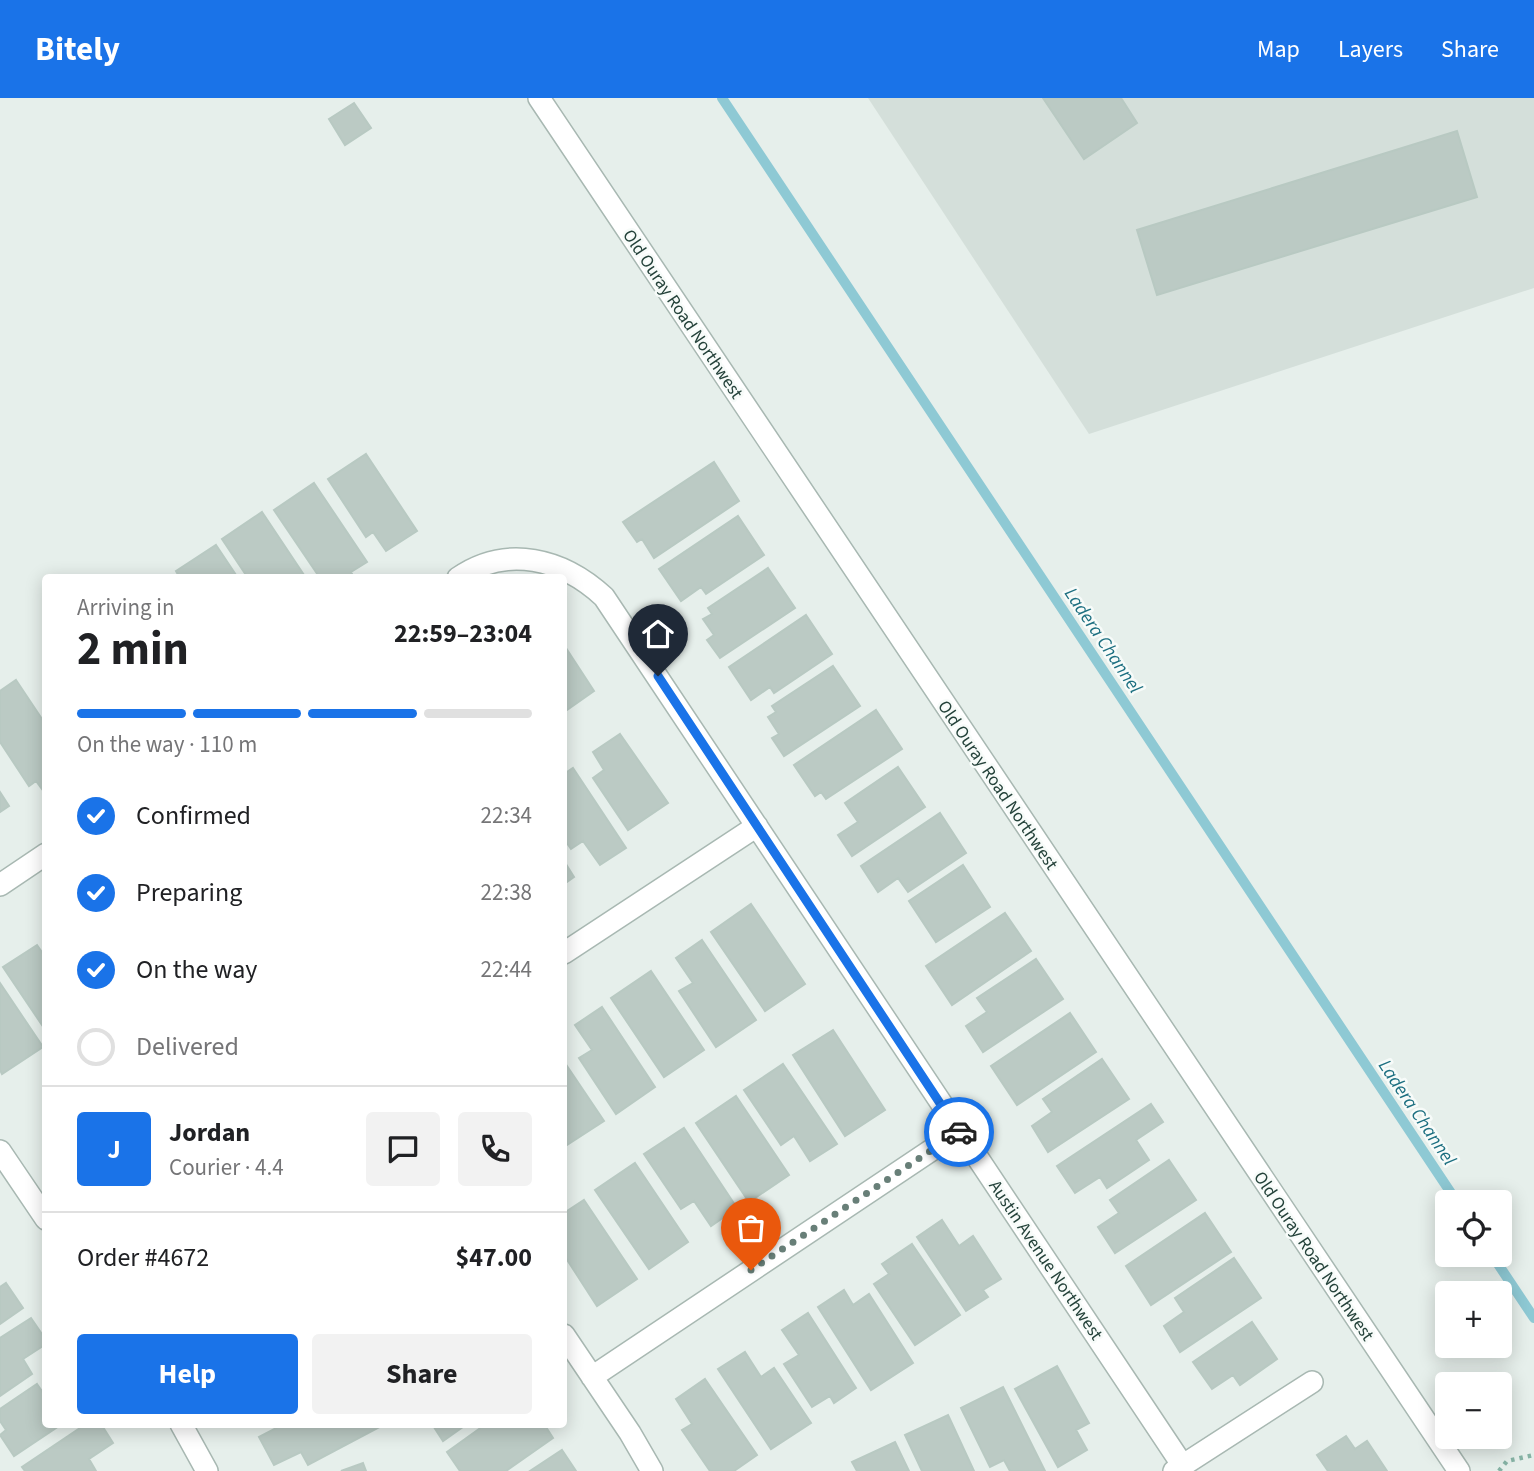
<!DOCTYPE html>
<html lang="en">
<head>
<meta charset="utf-8">
<style>
  :root { --surface:#fff; --page:#f2f2f2; --text:#202124; --muted:#757577; --line:#e0e0e0; --accent:#1a73e8 }
  body { margin:0; font-family:"Source Sans 3",sans-serif; background:var(--page); color:var(--text); height:100vh; display:flex; flex-direction:column; font-size:26px; white-space:nowrap }
  * { box-sizing:border-box; margin:0 }
  p { font-size:23px; color:var(--muted) }
  .icon { flex:none; width:38px; height:38px; fill:none; stroke:currentColor; stroke-width:2; stroke-linecap:round; stroke-linejoin:round }
  .map { position:relative; flex:1; overflow:hidden }
  .details { position:absolute; left:42px; top:476px; width:525px; height:854px; display:flex; flex-direction:column; background:var(--surface); border-radius:7px; box-shadow:0 4px 18px #0003 }
  .details>* { flex:none }
  .buttons { position:absolute; left:1435px; top:1092px; display:grid; gap:14px }
  .buttons a { display:grid; place-items:center; width:77px; height:77px; border-radius:7px; background:var(--surface); box-shadow:0 4px 18px #0003; font-size:35px }
  .pin { position:absolute; display:grid; place-items:center; width:60px; height:60px; color:#fff; margin:-72px -30px; border-radius:50% 50% 50% 0; rotate:-45deg; box-shadow:0 0 7px #0007 }
  .pin .icon { rotate:45deg }
  .courier { position:absolute; display:grid; place-items:center; width:70px; height:70px; margin:-35px; border:5px solid #1a73e8; border-radius:50%; background:#fff; color:#222; box-shadow:0 2px 9px #0007 }
  .headline em { font-style:normal; font-weight:700 }
  .headline div { display:flex; flex-direction:column-reverse }
  .headline { display:flex; align-items:center; justify-content:space-between; height:119px; padding:0 35px }
  h1 { font-size:46px; font-weight:700; line-height:52px }
  .bar { display:grid; grid-template-columns:repeat(4,1fr); gap:10px 7px; align-content:center; height:84px; padding:0 35px }
  .bar i { height:9px; border-radius:5px; background:var(--line) }
  .bar .active { background:var(--accent) }
  .bar p { grid-column:span 4 }
  .line { display:flex; align-items:center; gap:18px; padding:0 35px; border-top:2px solid var(--line) }
  .line div { flex:1 }
  .round { display:grid; place-items:center; flex:none; width:74px; height:74px; border-radius:7px; background:var(--page) }
  ol { padding:0 35px; list-style:none }
  li { display:flex; align-items:center; gap:21px; height:77px }
  li p { margin-inline-start:auto }
  li .icon { padding:7px; border-radius:50%; background:var(--accent); color:#fff; stroke-width:4 }
  li:last-child { color:var(--muted) }
  li i { width:38px; height:38px; border:4px solid var(--line); border-radius:50% }
  .button { display:flex; gap:14px; margin-top:auto; padding:14px 35px }
  .button a { flex:1; height:80px; border-radius:7px; background:var(--accent); color:#fff; font-size:28px; font-weight:700; line-height:80px; text-align:center }
  .button a+a { background:var(--page); color:var(--text) }
  header { display:flex; align-items:center; gap:42px; box-sizing:border-box; height:98px; padding:0 35px; background:var(--accent); color:#fff }
  header strong { font-size:33px }
  nav { display:flex; gap:38px; margin-inline-start:auto; font-size:24px }
  .map>svg:first-child { display:block }
  .built { fill:#d4dfda }
  .lines { fill:none; stroke-linecap:round; stroke-linejoin:round }
  .stream { stroke:#8ec9d4; stroke-width:10 }
  .building { fill:#bbcac4; stroke:#b8c9c2; stroke-width:2 }
  .minor-casing { stroke:#a8b8b2; stroke-width:24 }
  .path { stroke:#86b3a5; stroke-width:4.5; stroke-dasharray:3.5 5; stroke-linecap:butt }
  .minor { stroke:#fff; stroke-width:21 }
  .done { stroke:#687f78; stroke-width:7; stroke-dasharray:0 12.6 }
  .route { stroke:#1a73e8; stroke-width:9 }
  .labels { text-anchor:middle; stroke-width:5; stroke-linejoin:round; paint-order:stroke }
  .street-label { font-size:18px; fill:#24423a; stroke:#f7fbf9 }
  .water-label { font-size:19px; font-style:italic; fill:#1c6f80; stroke:#f7fbf9 }
</style>
</head>
<body>
<header>
<strong>Bitely</strong>
<nav><a>Map</a><a>Layers</a><a>Share</a></nav>
</header>
<div class="map">
<svg width="1534" height="1373" viewBox="0 0 1534 1373">
  <rect width="100%" height="100%" fill="#e6efeb"/>
  <path class="built" d="M868,0H1534V190L1089,336Z"/>
  <g class="lines">
    <path class="stream" d="M722,0L1457,1104
      M1492,1157L1534,1220"/>
  </g>
  <path class="building" d="M1043,0H1121L1137,25L1084,61Z
    M354,5L371,30L345,47L329,21Z
    M1457,33L1477,99L1157,197L1137,132Z
    M366,356L417,433L386,453L373,434L366,439L328,381Z
    M714,364L739,403L654,460L642,441L637,444L623,424Z
    M314,385L367,464L351,474L354,480H320L274,412Z
    M262,414L306,480H248L222,441Z
    M738,418L764,457L706,496L701,489L681,503L659,471Z
    M216,447L238,480H180L176,473Z
    M768,470L795,510L720,560L707,542L714,537L703,521L712,516L708,510Z
    M806,517L832,556L774,595L770,589L751,602L729,569Z
    M564,547L594,593L564,614Z
    M833,568L860,608L784,658L772,640L779,636L768,619L776,614L772,608Z
    M16,582L46,627V688L42,691L36,683L29,688L0,644V593Z
    M876,612L902,651L826,701L821,694L815,698L794,667Z
    M620,636L668,705L628,732L593,680L604,672L593,654Z
    M898,669L925,709L852,758L838,737L858,724L845,705Z
    M573,670L626,750L600,767L583,743L571,751L564,741V676Z
    M0,694L9,708L0,714Z
    M940,715L966,755L908,794L898,780L878,794L861,768Z
    M564,763L574,779L564,786Z
    M963,767L990,809L936,844L909,803Z
    M751,806L805,886L765,913L711,834Z
    M1005,815L1031,853L952,907L926,868Z
    M702,842L756,922L716,949L679,893L693,885L676,860Z
    M37,847L46,860V933L3,869Z
    M1036,861L1063,901L983,954L966,928L987,914L977,900Z
    M651,873L704,952L664,979L611,900Z
    M0,885L43,949L2,976L0,972Z
    M602,909L655,989L616,1016L579,960L592,952L575,927Z
    M1070,915L1096,954L1017,1007L991,968Z
    M833,932L885,1012L845,1038L793,957Z
    M1102,961L1129,1001L1048,1054L1032,1028L1052,1014L1043,1001Z
    M783,966L837,1046L810,1063L794,1038L781,1047L744,992Z
    M567,968L604,1023L564,1049V970Z
    M736,998L789,1077L749,1104L696,1025Z
    M1151,1006L1163,1024L1136,1042L1149,1062L1107,1090L1100,1079L1075,1095L1057,1068Z
    M684,1030L737,1110L711,1128L694,1103L681,1111L644,1056Z
    M1169,1062L1196,1102L1115,1155L1098,1129L1119,1115L1110,1102Z
    M635,1065L688,1144L649,1171L595,1092Z
    M584,1102L637,1181L597,1208L564,1157V1115Z
    M1205,1115L1231,1154L1151,1207L1126,1168Z
    M942,1122L959,1148L973,1138L1001,1181L983,1192L988,1199L966,1213L917,1139Z
    M912,1146L960,1217L915,1247L874,1186L889,1176L882,1166Z
    M1234,1160L1261,1200L1180,1254L1164,1228L1184,1214L1175,1200Z
    M6,1185L23,1210L0,1226V1189Z
    M844,1192L853,1207L869,1196L913,1265L871,1292L818,1209Z
    M808,1215L856,1290L834,1305L830,1298L812,1309L784,1266L799,1257L782,1232Z
    M31,1220L46,1242V1246L23,1261L32,1276L0,1298V1240Z
    M1252,1224L1277,1261L1240,1287L1233,1277L1212,1291L1193,1264Z
    M745,1254L761,1279L774,1270L811,1325L771,1351L718,1271Z
    M1057,1268L1089,1325L1076,1332L1087,1352L1058,1369L1015,1291Z
    M705,1281L757,1357L734,1373H710L682,1332L692,1326L676,1301Z
    M37,1286L46,1299V1326H62L14,1358L0,1337L6,1332L0,1323V1311Z
    M1003,1289L1045,1373H1010L1004,1362L990,1369L961,1310Z
    M948,1317L974,1373H922L905,1337Z
    M86,1326H101L113,1345L89,1361L96,1373H25L22,1369Z
    M284,1326H385L308,1367L301,1354L274,1367L259,1339Z
    M432,1326H467L443,1343Z
    M486,1326H544L553,1340L506,1373H460L447,1354Z
    M1346,1338L1355,1351L1367,1343L1387,1373H1328L1317,1357Z
    M895,1344L909,1373H857L852,1364Z
    M562,1352L576,1373H530Z
    M363,1365L366,1373H341Z"/>
  <g class="lines">
    <g class="minor-casing">
      <path id="minor" d="M539,0L1459,1373
        M458,480C507,446 563,461 604,499L1183,1368
        M0,787L46,756
        M564,855L757,728
        M0,1053L46,1121
        M564,1237L630,1335L652,1373
        M592,1279L960,1033
        M181,1326L207,1373
        M1174,1373L1312,1284"/>
    </g>
    <path class="path" d="M1499,1373L1507,1363L1534,1357"/>
    <use href="#minor" class="minor"/>
  </g>
  <g class="lines">
    <path class="done" d="M751,1172L959,1034"/>
    <path class="route" d="M658,578L959,1034"/>
  </g>
  <g class="labels">
    <g class="street-label">
      <text transform="translate(683 216) rotate(56)" y="6">Old Ouray Road Northwest</text>
      <text transform="translate(998 687) rotate(56)" y="6">Old Ouray Road Northwest</text>
      <text transform="translate(1314 1158) rotate(56)" y="6">Old Ouray Road Northwest</text>
      <text transform="translate(1046 1162) rotate(56)" y="6">Austin Avenue Northwest</text>
    </g>
    <g class="water-label">
      <text transform="translate(1104 542) rotate(56)" y="7">Ladera Channel</text>
      <text transform="translate(1418 1014) rotate(56)" y="7">Ladera Channel</text>
    </g>
  </g>
</svg>
<div class="buttons">
<a><svg class="icon" aria-label="locate" viewBox="0 0 24 24"><circle cx="12" cy="12" r="6"/><path d="M12 2v4M12 18v4M2 12h4M18 12h4"/></svg></a>
<a>+</a>
<a>−</a>
</div>
<div class="pin" style="left:751px;top:1172px;background:#ea580c"><svg class="icon" aria-label="bag" viewBox="0 0 24 24"><path d="M5 8h14l-1 12H6zM9 8a3 3 0 0 1 6 0"/></svg></div>
<div class="pin" style="left:658px;top:578px;background:#1f2937"><svg class="icon" aria-label="home" viewBox="0 0 24 24"><path d="M3 11l9-7 9 7M6 9v11h12V9"/></svg></div>
<div class="courier" style="left:959px;top:1034px"><svg class="icon" aria-label="car" viewBox="0 0 24 24"><path d="M5 17H2v-5l4-1 3-4h7l3 4 3 1v5h-3M9 17h6M6 11h13"/><circle cx="7" cy="17" r="2"/><circle cx="17" cy="17" r="2"/></svg></div>
<section class="details">
<div class="headline"><div><h1>2 min</h1><p>Arriving in</p></div><em>22:59–23:04</em></div>
<div class="bar"><i class="active"></i><i class="active"></i><i class="active"></i><i></i><p>On the way · 110 m</p></div>
<ol>
<li><svg class="icon" aria-label="check" viewBox="0 0 24 24"><path d="M5 12l5 5 9-10"/></svg>Confirmed<p>22:34</p></li>
<li><svg class="icon" aria-label="check" viewBox="0 0 24 24"><path d="M5 12l5 5 9-10"/></svg>Preparing<p>22:38</p></li>
<li><svg class="icon" aria-label="check" viewBox="0 0 24 24"><path d="M5 12l5 5 9-10"/></svg>On the way<p>22:44</p></li>
<li><i></i>Delivered</li>
</ol>
<div class="line" style="height:126px"><b class="round" style="background:var(--accent);color:#fff">J</b><div><b>Jordan</b><p>Courier · 4.4</p></div><a class="round"><svg class="icon" aria-label="chat" viewBox="0 0 24 24"><path d="M4 5h16v11H9l-5 4z"/></svg></a><a class="round"><svg class="icon" aria-label="phone" viewBox="0 0 24 24"><path d="M5 4h4l2 5-3 2q2 4 5 5l2-3 5 2v4C11 20 4 13 5 4z"/></svg></a></div>
<div class="line" style="height:91px"><div>Order #4672</div><b>$47.00</b></div>
<div class="button"><a>Help</a><a>Share</a></div>
</section>
</div>
</body>
</html>
